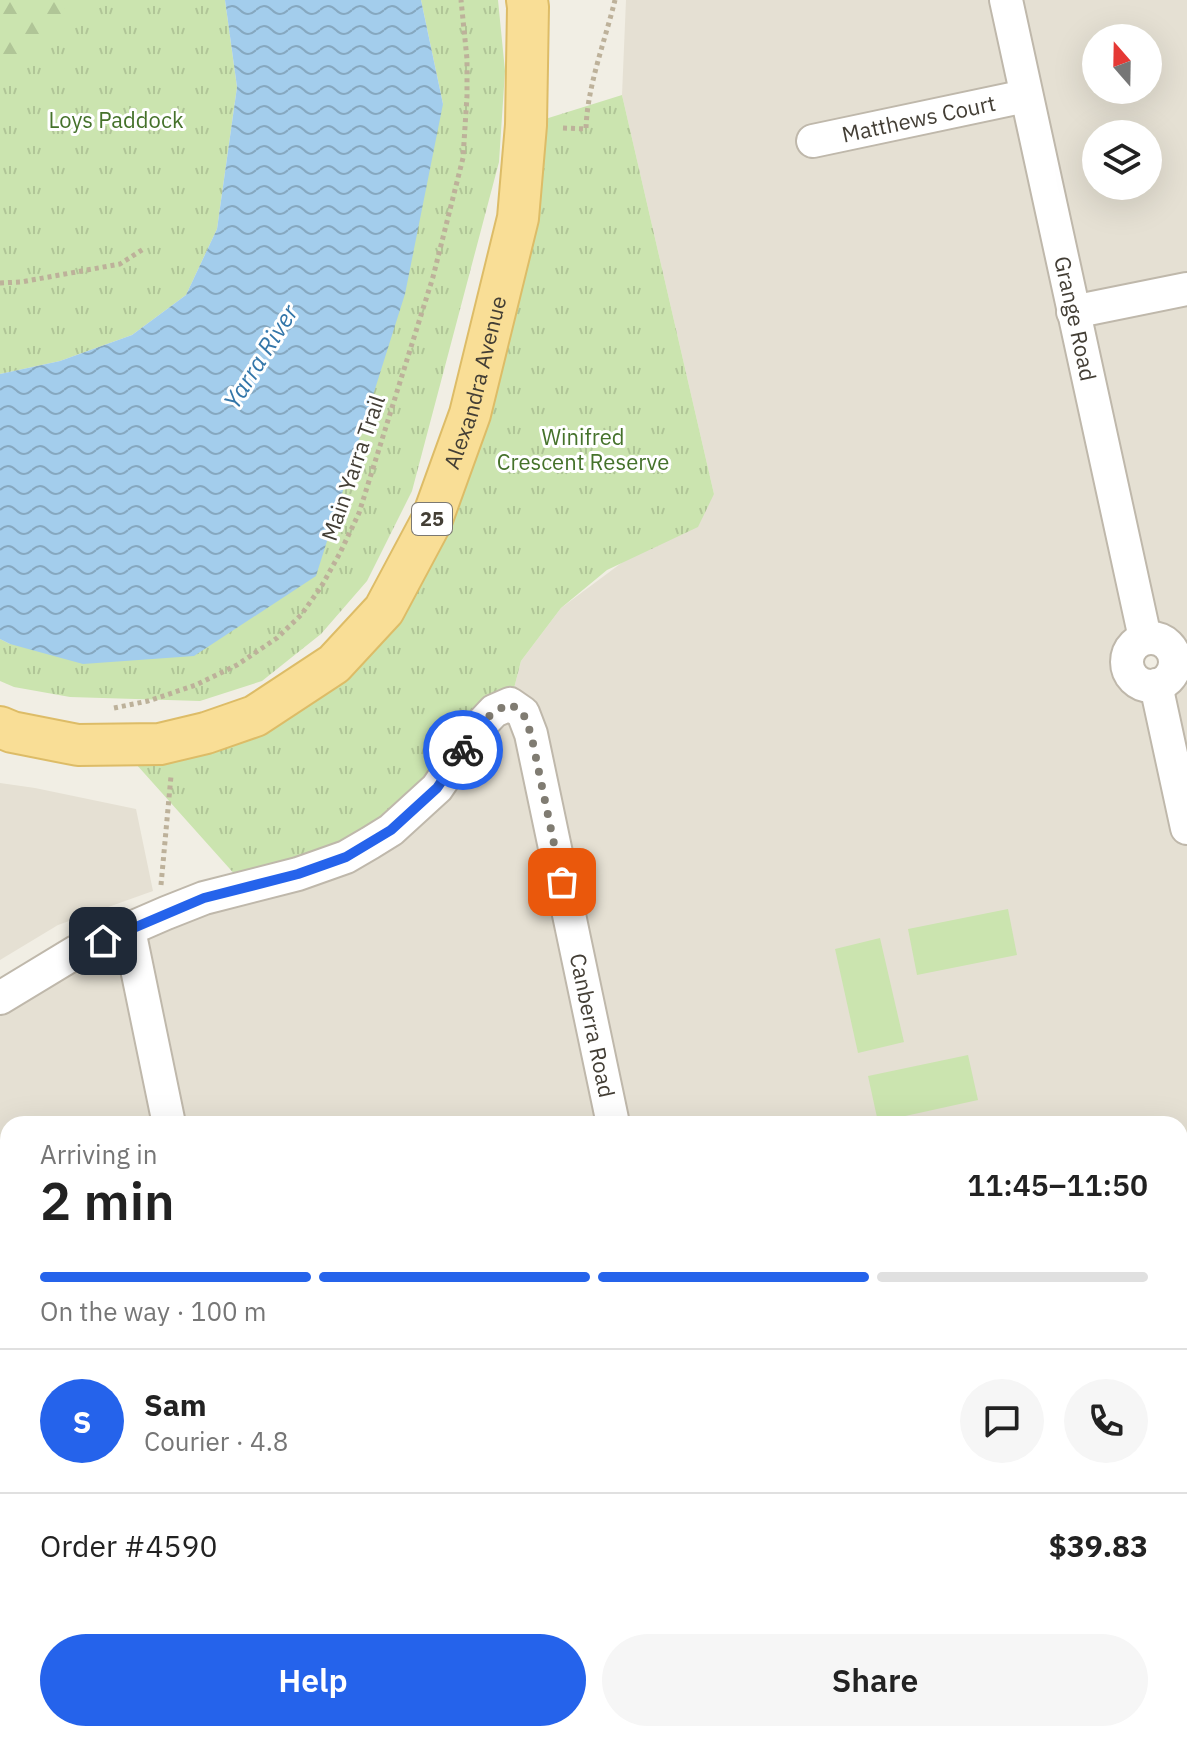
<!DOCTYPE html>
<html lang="en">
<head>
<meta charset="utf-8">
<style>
  :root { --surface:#fff; --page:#f6f6f6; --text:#222; --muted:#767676; --line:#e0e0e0; --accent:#2563eb }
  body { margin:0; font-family:"IBM Plex Sans",sans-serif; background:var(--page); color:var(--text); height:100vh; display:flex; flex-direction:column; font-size:30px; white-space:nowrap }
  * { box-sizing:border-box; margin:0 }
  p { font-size:26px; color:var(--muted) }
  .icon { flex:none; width:44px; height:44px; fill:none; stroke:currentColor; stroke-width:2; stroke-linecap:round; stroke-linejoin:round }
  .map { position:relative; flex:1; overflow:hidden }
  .panel { position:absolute; left:0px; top:1116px; width:1188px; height:626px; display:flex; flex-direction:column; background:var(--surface); border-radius:24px 24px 0 0; box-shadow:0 8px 32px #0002 }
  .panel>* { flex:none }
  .needle { width:52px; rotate:340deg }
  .tools { position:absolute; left:1082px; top:24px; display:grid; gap:16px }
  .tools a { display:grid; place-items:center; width:80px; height:80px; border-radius:50%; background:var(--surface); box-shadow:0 8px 32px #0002; font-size:40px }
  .pin { position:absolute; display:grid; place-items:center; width:68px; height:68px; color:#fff; margin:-34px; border-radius:16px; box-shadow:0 4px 12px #0006 }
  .courier { position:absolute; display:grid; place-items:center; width:80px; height:80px; margin:-40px; border:6px solid #2563eb; border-radius:50%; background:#fff; color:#222; box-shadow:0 2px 10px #0007 }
  .headline em { font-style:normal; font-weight:600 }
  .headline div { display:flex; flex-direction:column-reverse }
  .headline { display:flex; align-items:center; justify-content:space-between; height:136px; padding:0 40px }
  h1 { font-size:52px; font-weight:600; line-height:60px }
  .bar { display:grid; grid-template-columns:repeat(4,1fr); gap:12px 8px; align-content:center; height:96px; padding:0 40px }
  .bar i { height:10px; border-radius:6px; background:var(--line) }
  .bar .current { background:var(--accent) }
  .bar p { grid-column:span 4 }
  .line { display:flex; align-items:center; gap:20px; padding:0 40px; border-top:2px solid var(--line) }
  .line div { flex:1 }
  .round { display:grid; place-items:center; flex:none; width:84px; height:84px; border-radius:42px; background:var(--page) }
  .action { display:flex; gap:16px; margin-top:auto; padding:16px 40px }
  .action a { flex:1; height:92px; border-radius:48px; background:var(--accent); color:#fff; font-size:32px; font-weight:600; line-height:92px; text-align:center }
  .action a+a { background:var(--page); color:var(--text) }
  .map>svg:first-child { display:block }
  .residential { fill:#e5e0d3; fill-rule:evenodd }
  .grass { fill:url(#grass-tufts) }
  .forest { fill:url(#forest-firs) }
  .pitch { fill:#cbe4af }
  .water { fill:url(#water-waves) }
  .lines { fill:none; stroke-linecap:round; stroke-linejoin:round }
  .minor-casing { stroke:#bfb8ab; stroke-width:36 }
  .major-casing { stroke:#ddbc67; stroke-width:44 }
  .path { stroke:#bdb19a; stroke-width:5; stroke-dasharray:4 4; stroke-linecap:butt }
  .minor { stroke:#fff; stroke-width:32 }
  .major { stroke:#f9de96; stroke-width:40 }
  .done { stroke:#807c72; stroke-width:8; stroke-dasharray:0 14.4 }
  .route { stroke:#2563eb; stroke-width:10 }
  .labels { text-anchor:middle; stroke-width:6; stroke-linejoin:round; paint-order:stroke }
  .shield { fill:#fff; stroke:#7b7872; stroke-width:2 }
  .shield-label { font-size:20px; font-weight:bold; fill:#433e35 }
  .street-label { font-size:22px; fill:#433e35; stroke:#fff }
  .park-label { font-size:22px; fill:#45722b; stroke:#fff }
  .water-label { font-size:24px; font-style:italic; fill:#3376a9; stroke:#fff }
</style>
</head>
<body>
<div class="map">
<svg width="1187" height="1741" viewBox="0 0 1187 1741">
  <defs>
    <pattern id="grass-tufts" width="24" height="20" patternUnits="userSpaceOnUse" patternTransform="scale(2)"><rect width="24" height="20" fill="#cbe4af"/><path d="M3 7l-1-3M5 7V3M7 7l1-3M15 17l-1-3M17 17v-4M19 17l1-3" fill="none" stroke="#b0c597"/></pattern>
    <pattern id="forest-firs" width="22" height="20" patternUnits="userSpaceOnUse" patternTransform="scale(2)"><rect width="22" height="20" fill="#cbe4af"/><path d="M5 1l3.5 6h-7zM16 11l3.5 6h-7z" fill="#b0c597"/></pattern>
    <pattern id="water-waves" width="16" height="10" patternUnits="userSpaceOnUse" patternTransform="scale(2)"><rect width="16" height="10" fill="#a3cdec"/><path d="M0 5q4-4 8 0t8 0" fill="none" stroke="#86a8c0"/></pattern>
  </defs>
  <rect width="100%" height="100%" fill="#f1eee4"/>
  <path class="residential" d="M626,0H1187V1741H755L754,1734H1180V1124H8V1734H722L723,1741H0V998L246,887L510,704L521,661L561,608L714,494L622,95ZM1096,38H1148V90H1096ZM1096,134H1148V186H1096ZM1153,638L1167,644L1172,650L1175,665L1169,678L1142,684L1135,680L1128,668V653L1132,646Z
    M0,783L35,788L136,809L153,891L58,925L0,960Z"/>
  <path class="grass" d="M0,0H225L237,87L217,229L186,295L132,335L60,361L0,374Z
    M421,0H498L505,71L499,162L412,491L367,581L321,634L262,681L200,701L70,697L14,687L0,681V639L10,644L443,104Z
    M622,95L714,494L698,527L607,570L561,608L521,661L510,704L346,857L246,887L119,745L160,744L334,664L431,522L526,125Z"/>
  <path class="forest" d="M0,0H61L73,25L0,77Z"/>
  <path class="pitch" d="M1008,909L1017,955L917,975L908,929Z
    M880,938L904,1042L858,1053L835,949Z
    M968,1055L978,1100L878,1122L868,1076Z"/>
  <path class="water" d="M225,0H421L443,104L405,294L316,576L194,656L83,664L10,644L0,639V374L60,361L132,335L186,295L217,229L237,87Z"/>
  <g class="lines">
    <g class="minor-casing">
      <g id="minor">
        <path id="s1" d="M1006,0L1145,638"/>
        <path id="s2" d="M813,141L1026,96"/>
        <path d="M1073,312L1187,289"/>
        <circle cx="1151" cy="662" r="24"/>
        <path d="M1156,685L1187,828"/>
        <path d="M129,930L169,1124"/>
        <path id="s3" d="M0,998L76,952L166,913L204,898L298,874L346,857L370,843L391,830L437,788L478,728L494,711L510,704L523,713L531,734L612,1119V1124"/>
        <path d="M0,1675L8,1674"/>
        <path d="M295,1734L297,1741"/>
        <path d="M722,1734L723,1741"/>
        <path d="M754,1734L755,1741"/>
      </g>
    </g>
    <g class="major-casing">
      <g id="major">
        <path id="s4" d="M0,727L12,732L78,745L160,744L206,733L255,716L334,664L384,610L431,522L470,414L518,218L526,125L528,7L527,0"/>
      </g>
    </g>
    <path class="path" d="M563,128L586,129C587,87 605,41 615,0
      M0,283L21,282L120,264L145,248
      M114,708L148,701L196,685L237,665L277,638L301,615L321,587L340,553L359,513L400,382L433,277L463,158L467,96V59L461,0
      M161,885L171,776"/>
    <use href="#minor" class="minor"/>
    <use href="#major" class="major"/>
  </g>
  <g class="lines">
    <path class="done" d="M463,750C478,728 485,714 510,704L523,713L531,734L562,882"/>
    <path class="route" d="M103,941L204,898L298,874L346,857L391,830L437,788L463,750"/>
  </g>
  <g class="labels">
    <rect class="shield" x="412" y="503" width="40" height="32" rx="6"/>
    <g class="shield-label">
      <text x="432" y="526">25</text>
    </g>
    <g class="street-label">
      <text dy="8" stroke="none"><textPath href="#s2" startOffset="108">Matthews Court</textPath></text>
      <text dy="8" stroke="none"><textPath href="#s1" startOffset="326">Grange Road</textPath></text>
      <text dy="8" stroke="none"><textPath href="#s4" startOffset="676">Alexandra Avenue</textPath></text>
      <text transform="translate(353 468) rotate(-71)" y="8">Main Yarra Trail</text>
      <text dy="8" stroke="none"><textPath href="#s3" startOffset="940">Canberra Road</textPath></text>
    </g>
    <g class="park-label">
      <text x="116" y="128">Loys Paddock</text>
      <text x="583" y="445">Winifred<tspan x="583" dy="25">Crescent Reserve</tspan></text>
    </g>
    <g class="water-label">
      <text transform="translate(261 357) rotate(-58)" y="8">Yarra River</text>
    </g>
  </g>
</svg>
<div class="tools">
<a><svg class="needle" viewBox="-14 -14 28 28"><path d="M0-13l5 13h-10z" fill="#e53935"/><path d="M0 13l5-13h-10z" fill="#767676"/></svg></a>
<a><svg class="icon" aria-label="layers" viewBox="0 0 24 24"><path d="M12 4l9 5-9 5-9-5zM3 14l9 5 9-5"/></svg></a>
</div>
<div class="pin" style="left:562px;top:882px;background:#ea580c"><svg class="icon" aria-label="bag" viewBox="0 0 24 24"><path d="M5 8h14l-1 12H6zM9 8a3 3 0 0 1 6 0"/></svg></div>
<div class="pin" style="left:103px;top:941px;background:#1f2937"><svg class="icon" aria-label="home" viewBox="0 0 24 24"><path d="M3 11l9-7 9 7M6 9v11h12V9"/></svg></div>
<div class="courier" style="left:463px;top:750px"><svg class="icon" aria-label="bike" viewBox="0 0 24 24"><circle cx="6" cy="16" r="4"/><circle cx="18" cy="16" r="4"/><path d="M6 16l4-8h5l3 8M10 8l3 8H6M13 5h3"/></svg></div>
<section class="panel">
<div class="headline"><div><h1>2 min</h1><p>Arriving in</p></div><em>11:45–11:50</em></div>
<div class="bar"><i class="current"></i><i class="current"></i><i class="current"></i><i></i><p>On the way · 100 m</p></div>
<div class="line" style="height:144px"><b class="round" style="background:var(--accent);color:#fff">S</b><div><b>Sam</b><p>Courier · 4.8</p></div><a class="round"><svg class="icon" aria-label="chat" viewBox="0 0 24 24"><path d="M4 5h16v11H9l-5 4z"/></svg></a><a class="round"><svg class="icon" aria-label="phone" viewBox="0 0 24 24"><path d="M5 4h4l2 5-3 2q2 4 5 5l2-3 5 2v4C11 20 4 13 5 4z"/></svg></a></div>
<div class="line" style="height:104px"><div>Order #4590</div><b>$39.83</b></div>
<div class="action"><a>Help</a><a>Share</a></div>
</section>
</div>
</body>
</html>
